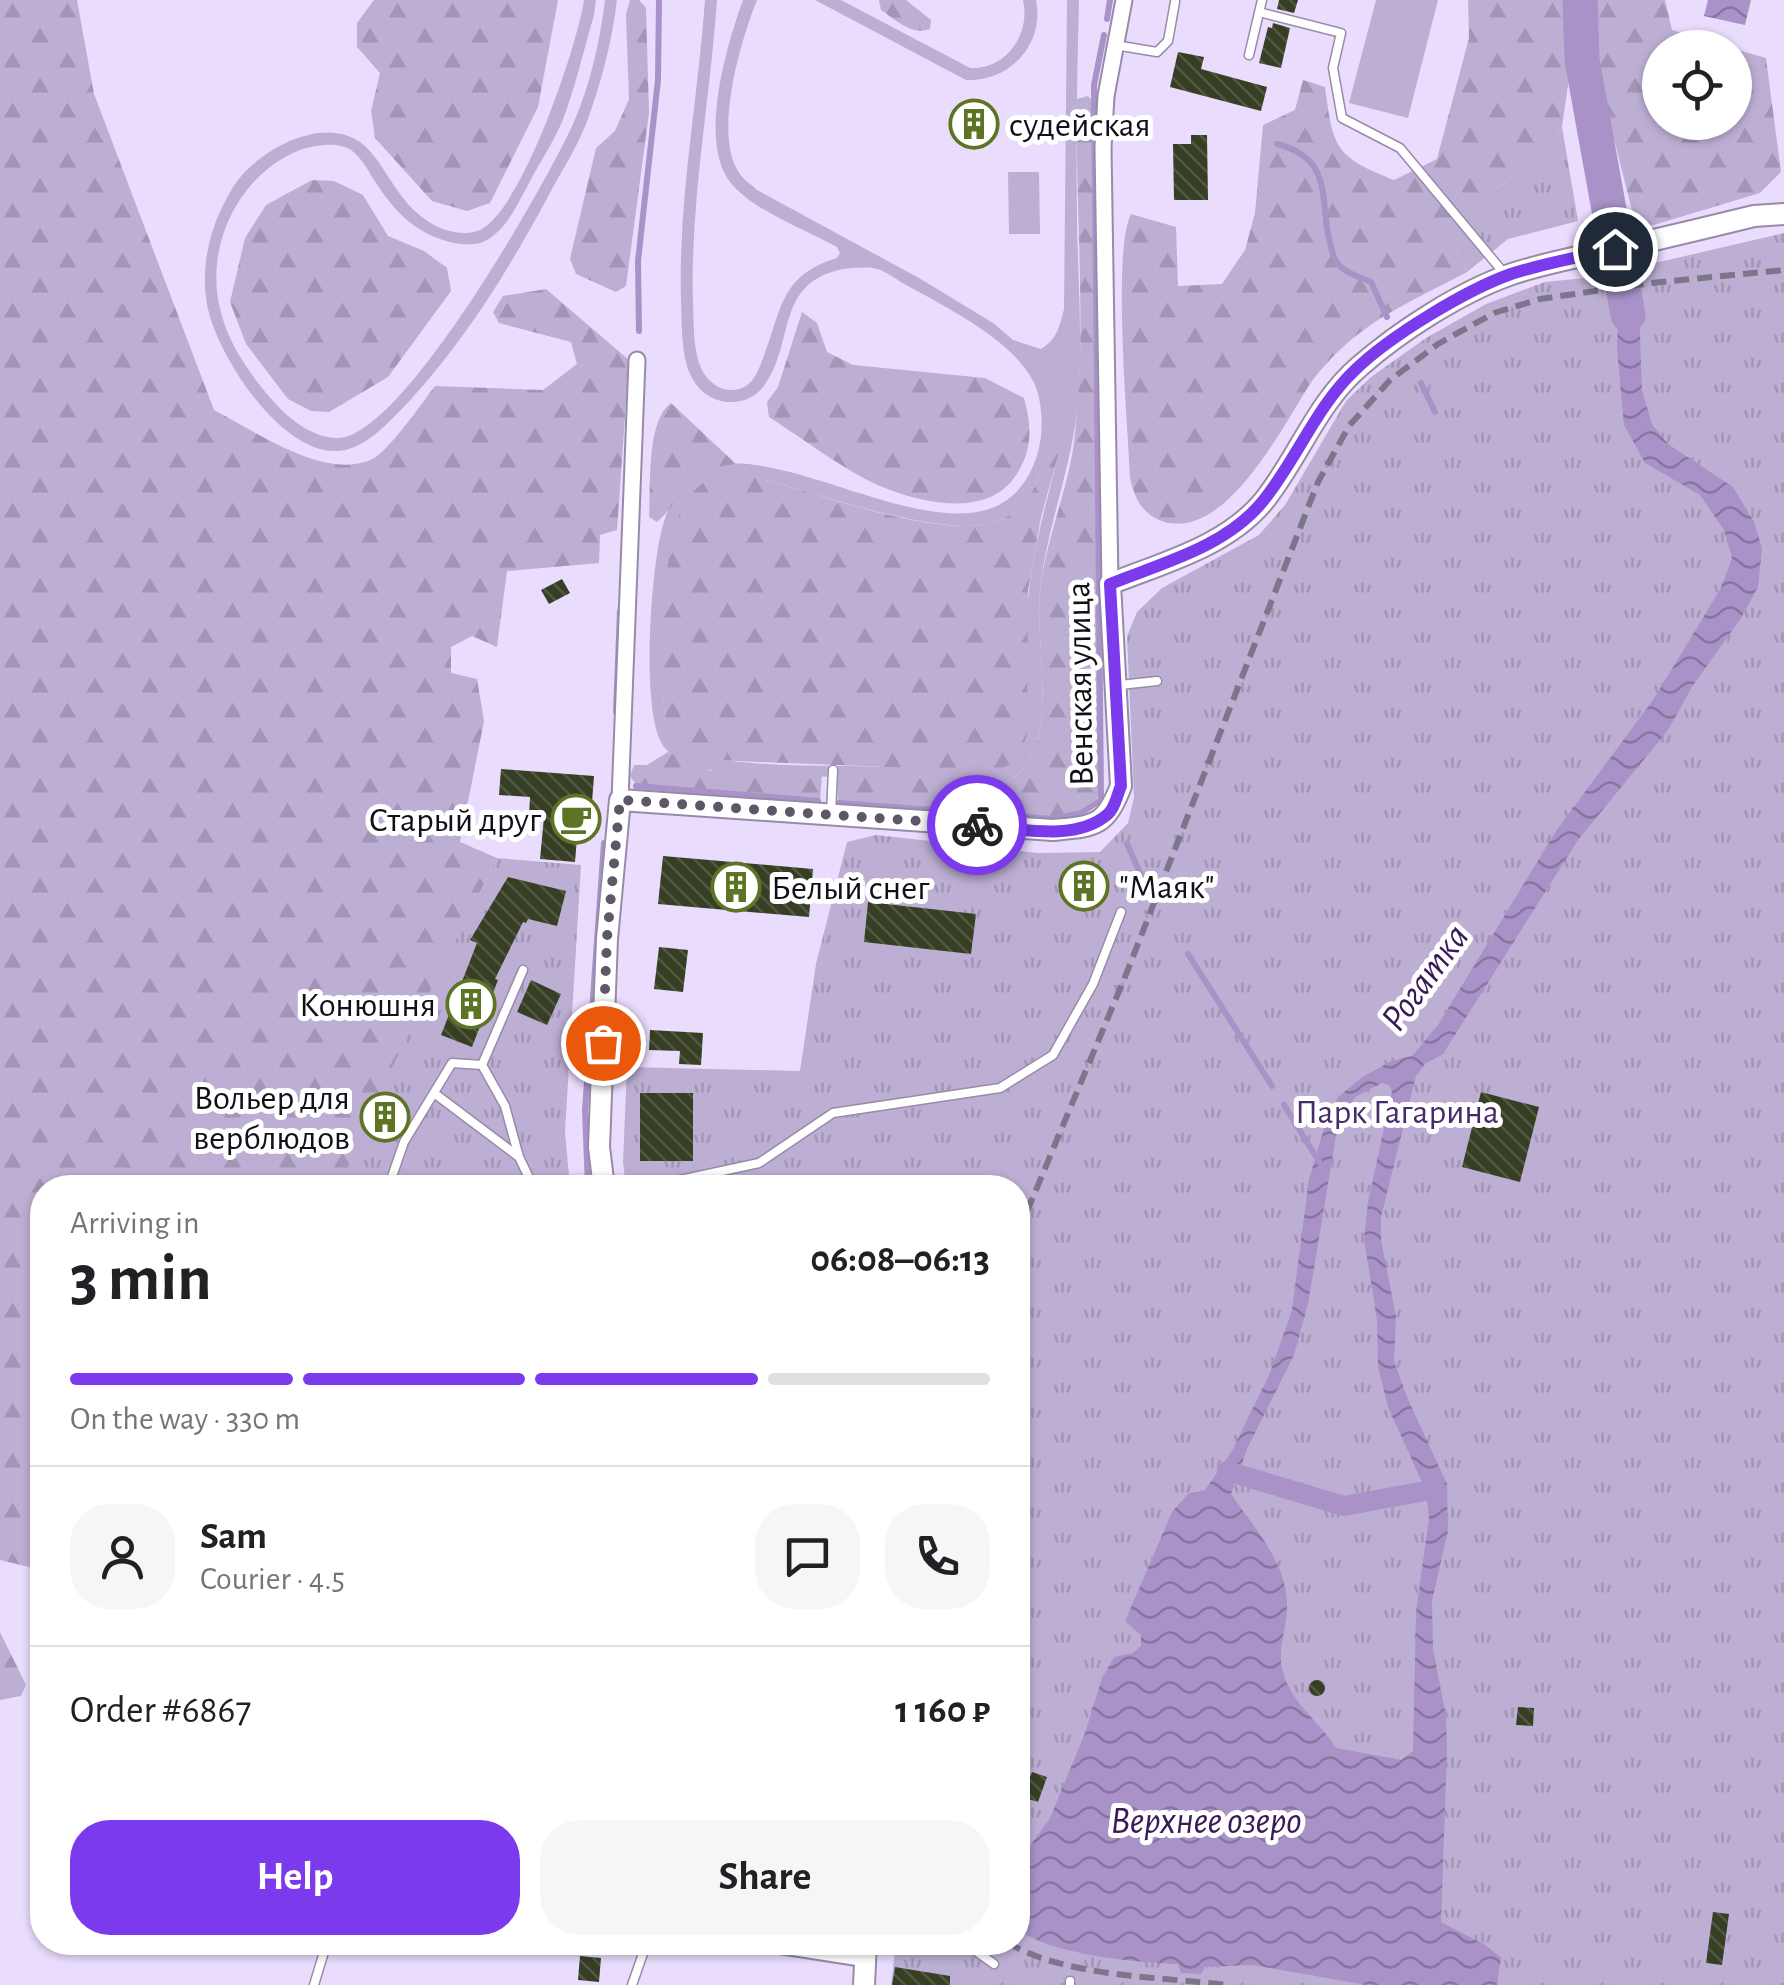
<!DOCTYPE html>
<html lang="en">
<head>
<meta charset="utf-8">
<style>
  :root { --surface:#fff; --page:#f6f6f6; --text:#202124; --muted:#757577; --line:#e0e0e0; --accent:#7c3aed }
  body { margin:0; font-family:"Alegreya Sans",sans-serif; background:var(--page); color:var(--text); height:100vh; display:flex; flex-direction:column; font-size:38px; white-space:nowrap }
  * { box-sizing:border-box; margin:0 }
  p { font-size:32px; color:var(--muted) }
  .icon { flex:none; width:55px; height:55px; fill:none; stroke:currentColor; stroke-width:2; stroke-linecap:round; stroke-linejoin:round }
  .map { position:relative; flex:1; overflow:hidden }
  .details { position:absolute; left:30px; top:1175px; width:1000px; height:780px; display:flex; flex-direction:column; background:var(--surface); border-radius:40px; box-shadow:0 2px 8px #0004 }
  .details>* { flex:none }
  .tools { position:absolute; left:1642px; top:30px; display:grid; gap:20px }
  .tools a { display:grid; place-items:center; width:110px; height:110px; border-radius:50%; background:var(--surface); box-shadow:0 2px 8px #0004; font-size:50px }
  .pin { position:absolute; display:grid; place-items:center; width:85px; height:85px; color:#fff; margin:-42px; border:5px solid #fff; border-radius:50%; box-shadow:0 2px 10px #0007 }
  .courier { position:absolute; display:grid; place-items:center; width:100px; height:100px; margin:-50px; border:8px solid #7c3aed; border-radius:50%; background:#fff; color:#222; box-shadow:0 2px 12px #0007 }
  .head em { font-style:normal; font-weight:600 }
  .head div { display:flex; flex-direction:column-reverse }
  .head { display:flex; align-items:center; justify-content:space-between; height:170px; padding:0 40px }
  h1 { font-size:65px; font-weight:600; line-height:75px }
  .bar { display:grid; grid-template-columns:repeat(4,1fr); gap:15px 10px; align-content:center; height:120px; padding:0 40px }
  .bar i { height:12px; border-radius:8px; background:var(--line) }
  .bar .active { background:var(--accent) }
  .bar p { grid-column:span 4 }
  .line { display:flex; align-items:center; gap:25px; padding:0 40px; border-top:2px solid var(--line) }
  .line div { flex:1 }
  .round { display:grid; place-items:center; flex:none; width:105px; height:105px; border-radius:40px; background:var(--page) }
  .button { display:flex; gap:20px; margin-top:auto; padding:20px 40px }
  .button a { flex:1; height:115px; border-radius:40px; background:var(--accent); color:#fff; font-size:40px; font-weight:600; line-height:115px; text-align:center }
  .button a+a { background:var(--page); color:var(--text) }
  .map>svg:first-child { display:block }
  .green { fill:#bdafd4; fill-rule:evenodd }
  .forest { fill:url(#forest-firs) }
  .park { fill:url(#park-tufts) }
  .water { fill:url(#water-waves); fill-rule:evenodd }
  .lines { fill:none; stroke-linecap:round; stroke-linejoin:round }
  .stream { stroke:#a892c7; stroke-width:6 }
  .canal { stroke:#a892c7; stroke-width:20 }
  .river { stroke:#a892c7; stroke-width:35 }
  .building { fill:url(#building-back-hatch) }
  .service-casing { stroke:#978ba9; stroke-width:11 }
  .minor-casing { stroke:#978ba9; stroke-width:19 }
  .tertiary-casing { stroke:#978ba9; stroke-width:24 }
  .service { stroke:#fff; stroke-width:8 }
  .minor { stroke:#fff; stroke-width:15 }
  .tertiary { stroke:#fff; stroke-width:20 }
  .rail { stroke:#7d758a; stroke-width:6; stroke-dasharray:15 8; stroke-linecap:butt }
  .done { stroke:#5e5768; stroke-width:10; stroke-dasharray:0 18 }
  .route { stroke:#7c3aed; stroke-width:12 }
  .labels { text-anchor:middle; stroke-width:10; stroke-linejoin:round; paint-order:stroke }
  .poi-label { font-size:35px; fill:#130f19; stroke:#fff; text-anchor:start }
  .street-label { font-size:35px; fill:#130f19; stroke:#fff }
  .park-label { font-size:35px; fill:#482a6a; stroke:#fff }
  .water-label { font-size:38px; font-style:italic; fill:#391958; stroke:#fff }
</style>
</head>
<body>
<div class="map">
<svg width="1784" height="1985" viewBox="0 0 1784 1985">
  <defs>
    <pattern id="forest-firs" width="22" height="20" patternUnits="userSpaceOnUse" patternTransform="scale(2.5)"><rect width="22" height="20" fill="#bdafd4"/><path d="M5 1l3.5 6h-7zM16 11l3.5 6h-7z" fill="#a295b5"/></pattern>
    <pattern id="park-tufts" width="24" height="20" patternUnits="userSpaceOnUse" patternTransform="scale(2.5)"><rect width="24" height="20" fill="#bdafd4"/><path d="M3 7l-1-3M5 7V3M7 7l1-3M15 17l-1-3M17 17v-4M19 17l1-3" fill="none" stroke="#a295b5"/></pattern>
    <pattern id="water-waves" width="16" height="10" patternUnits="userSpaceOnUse" patternTransform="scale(2.5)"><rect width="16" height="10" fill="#a892c7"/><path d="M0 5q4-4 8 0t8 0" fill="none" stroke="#8876a1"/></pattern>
    <pattern id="building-back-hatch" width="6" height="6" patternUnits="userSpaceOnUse" patternTransform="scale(2.5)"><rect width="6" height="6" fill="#363f24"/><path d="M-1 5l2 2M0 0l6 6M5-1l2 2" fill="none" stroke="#505742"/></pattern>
  </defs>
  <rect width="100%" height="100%" fill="#e9dcfc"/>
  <path class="green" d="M584,0H596L594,15C584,49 576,84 564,117C555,140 540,162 529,183C518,203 509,225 490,238C479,246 466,245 454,243C416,235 394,211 374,180C368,170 361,157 351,150C338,141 314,145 300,150C241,173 206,242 219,304C226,341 250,375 274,402C290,420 313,438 338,438C402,438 547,182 573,124C590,86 600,41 605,0H617C612,42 601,84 586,124C577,147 563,169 551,191C508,272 457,354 392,419C380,431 365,444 349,449C288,468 215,354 207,304C200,264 211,223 232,189C252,154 315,117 355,139C385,155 393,204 436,226C448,232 467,236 480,230C522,210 577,47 584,0Z
    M705,0H717C710,101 690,201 693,303C694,323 693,345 699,363C703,375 712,386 724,389C732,391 739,390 746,386C755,380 758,371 762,361C782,312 778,276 837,258L840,253L837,247C806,230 752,210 730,182C698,141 727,44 743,0H757C741,39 712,137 740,174C744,180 752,185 757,190L919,278L993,323L1013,340L1041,349C1057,340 1060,325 1064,309L1067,0H1079C1077,74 1076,147 1077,221C1078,277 1082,333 1079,389C1076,458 1047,522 1040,591C1034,643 1064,757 1005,782L733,774C710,771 679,766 664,747C640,715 651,574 661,533C666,509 682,475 707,467C800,438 996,596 1038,452C1044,431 1043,398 1032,379C1009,338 946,307 906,285C897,280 886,271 877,269C868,266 852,268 843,269C774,283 796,342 764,386C756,397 742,403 728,402C707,400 693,386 687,366C681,345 682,321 681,300C678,199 698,100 705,0ZM1056,451L1058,456C1045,509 1029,561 1027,616L880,767C836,764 705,771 676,743C650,718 669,575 672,537C688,486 709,472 762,479C821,495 909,526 968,526C985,526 1006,519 1019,509C1038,495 1038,463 1056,451Z
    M815,0H841L970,68C1006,70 1031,34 1023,0H1036C1045,44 1010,82 966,80Z
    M1376,0H1438L1408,118L1349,103Z
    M1008,172H1039L1040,234H1009Z"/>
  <path class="forest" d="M0,0H77L94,94L214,410C255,431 328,483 374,458C390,449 422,403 435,386L543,390L577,364L571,342L499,323L493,312L503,296L546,289L629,360L617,530L600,535L599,563L507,571L497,647L472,636L451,647V673L477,679L484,721L460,842L497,858L361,1131L381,1187L42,1188V1578L29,1567L0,1560Z
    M374,0H558L538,107L490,203L467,211L432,201L375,138L371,111L380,73L357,47V23Z
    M630,0H639L646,8L649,113L626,286L616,292L576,274L570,259L596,148L615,131L629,99L626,14Z
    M879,0H906L931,20L930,29C912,36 896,20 881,10Z
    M1468,0H1568L1571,64L1562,127L1556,138L1504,184L1480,196L1456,250L1467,272C1424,295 1379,314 1343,347C1332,357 1321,369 1312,381C1284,423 1224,547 1159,520C1141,512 1134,496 1130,478C1128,427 1112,251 1131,214L1176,227L1178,286L1222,284L1245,250L1255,213L1263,125L1295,110L1303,80L1325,87C1333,149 1336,157 1394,180L1437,159L1469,38Z
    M1590,0H1665L1672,30L1731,47L1660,48V122H1735V49L1766,58L1781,172L1760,193L1637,230L1593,56Z
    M1088,96L1095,103L1096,521L1103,775L1097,799L1080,810L1053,817L838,803L837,776L1005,782C1064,757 1034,643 1040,591C1046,537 1070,486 1075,434C1087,324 1075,210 1077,99Z
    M312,180L334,181L363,195L388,236L424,251L447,268L451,291L388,377L329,412L311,411L288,399L246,344L230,302L245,238L266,205Z
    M802,312L817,323L827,352L853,365L985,378L1024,398C1032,427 1033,452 1014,478C985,518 920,503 880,486C845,471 802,438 769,417L767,402L778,387Z
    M671,403L736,464C673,471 694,489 657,522L649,517C651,486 646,421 671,403Z
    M1056,450L1058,456L1041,517L1028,590L1027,735C1019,757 1013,769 988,771L734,761C715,759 690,756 675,742C652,719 665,572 672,537C676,518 686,496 702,484C718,472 744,476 762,479C821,495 909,527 968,526C985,526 1006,519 1019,509C1038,494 1038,464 1056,450Z
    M668,752L710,771L822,775L820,801L659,787L635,783L630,776L634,765H647Z
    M0,1632L26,1685L21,1696L0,1700Z"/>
  <path class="park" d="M1562,127L1578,221L1508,239L1467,272L1456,250L1453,225L1480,196L1504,184L1556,138Z
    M1784,233V1985H891L896,1943L1018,1942V1188H626L623,1162L627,1067L800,1071L816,964L847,842L876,835L1039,853L1100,852L1128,823L1134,797L1127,636L1137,612L1162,588L1259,535L1285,505L1346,401L1371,377L1426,338L1486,304L1545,282L1595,277Z
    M497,858L581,865L565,1132L570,1187L341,1188L360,1131Z"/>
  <path class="water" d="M1708,0H1751L1745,25L1704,16Z
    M1630,269L1639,305L1642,390L1652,424L1668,444L1733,487L1754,522L1762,548L1758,587L1741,618L1692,687L1668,730L1578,840L1443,1054L1425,1064L1416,1076L1381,1217V1240L1396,1316L1394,1361L1407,1397L1447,1484L1448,1531L1432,1601L1433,1649L1446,1716L1447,1752L1441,1922L1487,1946L1501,1958L1497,1985H1366L1253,1965L1205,1967L1201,1974L1181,1973L1178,1964C1137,1963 1048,1954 1018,1929L1028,1919L1024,1907L1018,1906V1872L1027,1850L1050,1818L1085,1733L1102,1678L1114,1657L1133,1653L1141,1646V1635L1125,1621L1172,1512L1188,1494L1205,1490L1232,1451L1270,1373L1292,1310L1309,1179L1325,1125L1338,1097L1361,1078L1391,1061L1412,1056L1438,1025L1556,831L1653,700L1721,588L1732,558L1724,530L1700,495L1645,463L1624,425L1617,349L1618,306L1611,273ZM1382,1083L1389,1085L1392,1091L1368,1202L1364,1239L1377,1320L1378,1367L1388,1407L1426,1491L1429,1518L1416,1612L1413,1751L1401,1760L1336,1748C1320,1722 1291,1703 1283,1672C1276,1648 1288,1628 1287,1603C1286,1562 1253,1526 1231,1494L1247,1449L1294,1355L1308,1304L1338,1124L1355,1097Z"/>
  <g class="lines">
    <path class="stream" d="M1107,19L1110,0
      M1277,144C1336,159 1318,202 1331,247C1333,255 1335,263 1342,268C1349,274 1362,278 1371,282L1387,317
      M639,331L638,261L658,80L659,0
      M1421,383L1435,412
      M616,712L620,611
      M636,786L818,801
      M839,803L1053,819L1081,813L1101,800L1094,85L1104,35
      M1127,844L1143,879
      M1188,954L1272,1086
      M1284,1105L1320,1163
      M588,1188L585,1110L604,843"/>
    <path class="canal" d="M1227,1471L1344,1506L1436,1489"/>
    <path class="river" d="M1580,0L1582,60L1628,315"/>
  </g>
  <path class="building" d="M1279,0H1298L1294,13L1277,9Z
    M1273,23L1290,28L1281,68L1259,63L1268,27L1272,28Z
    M1178,52L1204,57L1201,69L1267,87L1261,111L1170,87Z
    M1191,135H1207L1208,200H1174L1173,144H1191Z
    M562,579L570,593L549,604L541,590Z
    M501,769L594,776L592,802L580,801L575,862L540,859L544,817L529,816L530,797L499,795Z
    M663,856L813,869L809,917L658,904Z
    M1089,861L1095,907L1079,906L1075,871Z
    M508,877L566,891L557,926L528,919L526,923L523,922L495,979L498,980L472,1047L441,1035L477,943L470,940Z
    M868,902L976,914L971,954L864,942Z
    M659,947L688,950L683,992L654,989Z
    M531,980L561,994L547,1025L517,1012Z
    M650,1030L703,1033L701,1065L679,1064L680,1051L649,1050Z
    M1481,1092L1539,1107L1520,1182L1462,1167Z
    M640,1093H693V1161H640Z
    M381,1103L398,1111L389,1131L372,1123Z
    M1309 1688a8 8 0 1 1 16 0a8 8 0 1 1-16 0Z
    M1518,1707L1534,1708L1533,1726L1516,1725Z
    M1032,1772L1047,1777L1038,1802L1022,1797Z
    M1713,1912L1729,1914L1722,1965L1706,1963Z
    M580,1956L601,1958L599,1982L578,1980Z
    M895,1967L950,1976V1985H892Z"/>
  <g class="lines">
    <g class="service-casing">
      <path id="service" d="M1259,12L1341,33L1333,68L1342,118L1400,148L1503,272
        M1115,45L1157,52L1168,41L1175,2
        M1249,55L1262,0
        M1120,685L1157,681
        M831,814L833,770
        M523,970L482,1065L505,1106L519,1157L534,1188
        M434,1093L519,1157
        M388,1188L404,1142L452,1063L482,1065
        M643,1188L759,1163L833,1113L1000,1088L1053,1055L1093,984L1121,912
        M963,1942L994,1964
        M314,1985L327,1942
        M632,1985L647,1942
        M1070,1985V1981"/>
    </g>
    <g class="minor-casing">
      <path id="minor" d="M1110,584L1103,148L1106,96L1124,0
        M620,800L637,360
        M757,1942L867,1959"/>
    </g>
    <g class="tertiary-casing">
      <path id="tertiary" d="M604,1188L599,1147L607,939L620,800L1053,830C1095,826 1105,827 1121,786L1110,584C1162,563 1225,547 1263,502C1298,459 1317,402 1360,366C1400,331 1459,293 1509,275C1541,264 1573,258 1606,251C1655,240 1705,228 1754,216L1784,214
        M864,1985L866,1942"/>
    </g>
    <use href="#service" class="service"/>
    <use href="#minor" class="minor"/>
    <use href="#tertiary" class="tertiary"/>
    <path class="rail" d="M1018,1233L1127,972L1318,482L1349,426L1390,380L1438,344L1494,313L1540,299L1651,283L1784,270
      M1007,1942C1062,1977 1163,1977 1228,1985"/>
  </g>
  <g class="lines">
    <path class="done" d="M603,1043L607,938L620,800L977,825"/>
    <path class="route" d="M977,825C1017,828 1075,843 1108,814C1115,808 1117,795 1121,786L1110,584C1162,563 1226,547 1263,501C1297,459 1316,407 1355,370C1390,336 1466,290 1511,274C1545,263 1580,257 1615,249"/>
  </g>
  <defs>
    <g id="building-ring" transform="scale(2.5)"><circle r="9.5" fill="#fff" stroke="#5d7425" stroke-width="1.5"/><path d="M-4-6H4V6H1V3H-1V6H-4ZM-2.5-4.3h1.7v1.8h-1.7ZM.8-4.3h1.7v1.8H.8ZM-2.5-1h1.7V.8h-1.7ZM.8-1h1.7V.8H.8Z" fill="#5d7425"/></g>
    <g id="cafe-ring" transform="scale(2.5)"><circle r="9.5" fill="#fff" stroke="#5d7425" stroke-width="1.5"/><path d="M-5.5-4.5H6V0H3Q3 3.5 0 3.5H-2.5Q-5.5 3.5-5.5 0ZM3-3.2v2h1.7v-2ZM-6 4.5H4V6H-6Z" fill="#5d7425"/></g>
  </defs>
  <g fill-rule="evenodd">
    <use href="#building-ring" x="974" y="124"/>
    <use href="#cafe-ring" x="576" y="819"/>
    <use href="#building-ring" x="1084" y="886"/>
    <use href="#building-ring" x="736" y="887"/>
    <use href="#building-ring" x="471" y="1004"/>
    <use href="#building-ring" x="385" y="1117"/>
  </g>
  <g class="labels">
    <g class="poi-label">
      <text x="1009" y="136">судейская</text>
      <text x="541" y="831" text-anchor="end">Старый друг</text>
      <text x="1119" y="898">"Маяк"</text>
      <text x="771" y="899">Белый снег</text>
      <text x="436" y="1016" text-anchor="end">Конюшня</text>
      <text x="350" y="1109" text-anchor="end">Вольер для<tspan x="350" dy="40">верблюдов</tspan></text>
    </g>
    <g class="street-label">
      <text transform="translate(1079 684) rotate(-91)" y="12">Венская улица</text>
    </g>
    <g class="park-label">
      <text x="1397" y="1123">Парк Гагарина</text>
    </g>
    <g class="water-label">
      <text transform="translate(1424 977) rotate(-54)" y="13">Рогатка</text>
      <text x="1206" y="1833">Верхнее озеро</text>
    </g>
  </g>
</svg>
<div class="tools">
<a><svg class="icon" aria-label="locate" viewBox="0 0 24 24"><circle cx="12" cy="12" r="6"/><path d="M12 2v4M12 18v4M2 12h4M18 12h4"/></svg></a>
</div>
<div class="pin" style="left:603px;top:1043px;background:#ea580c"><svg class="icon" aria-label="bag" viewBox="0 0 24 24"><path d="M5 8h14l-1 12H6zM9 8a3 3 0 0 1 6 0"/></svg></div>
<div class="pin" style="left:1615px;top:249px;background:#1f2937"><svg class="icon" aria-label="home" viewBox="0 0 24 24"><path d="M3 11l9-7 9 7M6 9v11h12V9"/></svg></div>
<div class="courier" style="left:977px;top:825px"><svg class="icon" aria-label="bike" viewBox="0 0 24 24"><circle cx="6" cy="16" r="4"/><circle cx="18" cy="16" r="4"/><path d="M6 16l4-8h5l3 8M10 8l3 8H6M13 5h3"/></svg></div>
<section class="details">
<div class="head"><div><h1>3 min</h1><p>Arriving in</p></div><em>06:08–06:13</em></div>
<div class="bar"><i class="active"></i><i class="active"></i><i class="active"></i><i></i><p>On the way · 330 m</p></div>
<div class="line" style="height:180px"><a class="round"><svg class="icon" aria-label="person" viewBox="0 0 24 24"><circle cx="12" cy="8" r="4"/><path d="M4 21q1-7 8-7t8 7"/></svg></a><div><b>Sam</b><p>Courier · 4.5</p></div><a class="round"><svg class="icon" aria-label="chat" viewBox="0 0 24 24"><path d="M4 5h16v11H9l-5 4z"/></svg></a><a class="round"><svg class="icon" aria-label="phone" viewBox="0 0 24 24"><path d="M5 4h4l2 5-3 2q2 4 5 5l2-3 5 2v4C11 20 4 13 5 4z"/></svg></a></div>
<div class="line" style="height:130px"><div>Order #6867</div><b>1 160 ₽</b></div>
<div class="button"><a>Help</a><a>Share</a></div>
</section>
</div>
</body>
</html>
